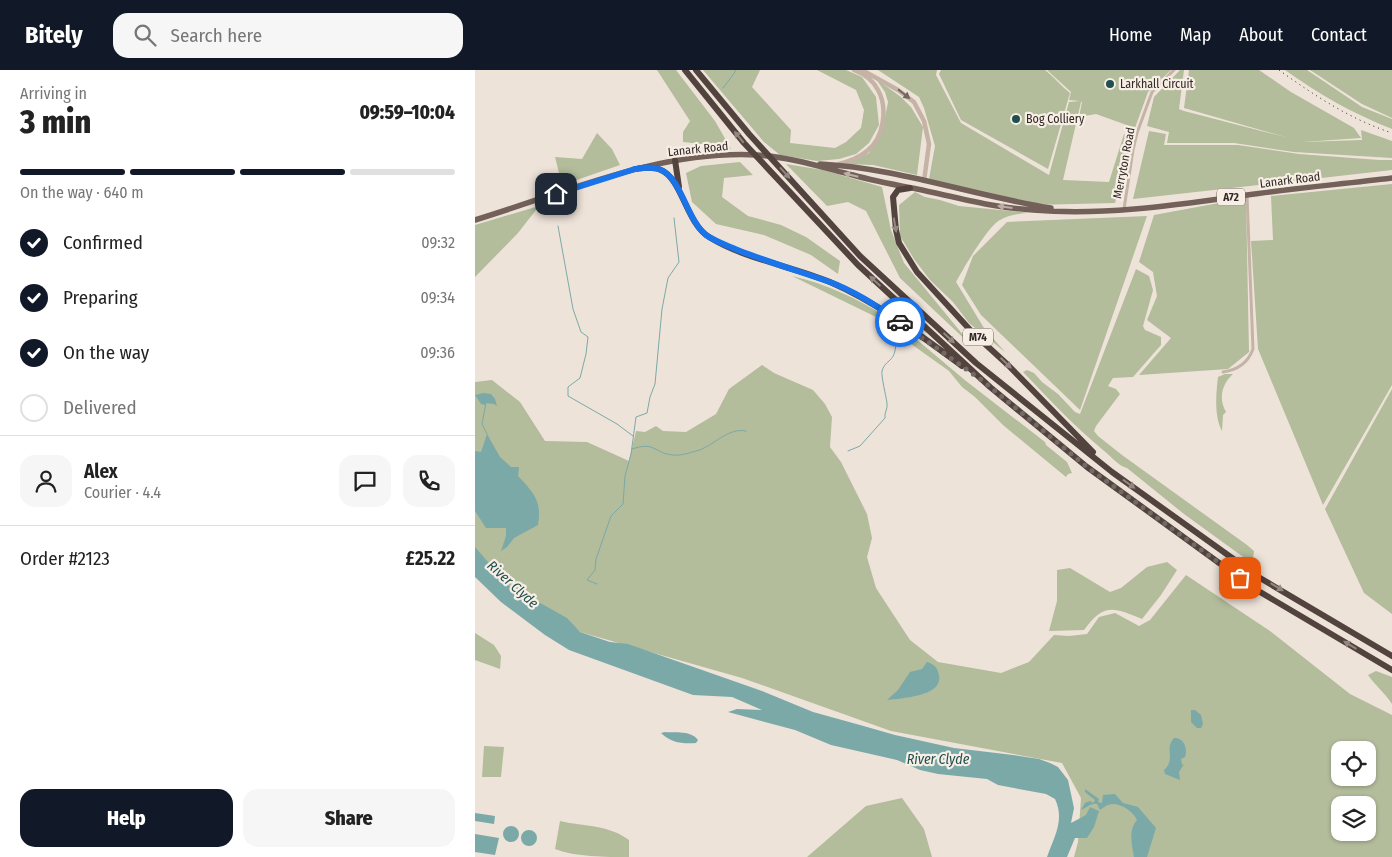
<!DOCTYPE html>
<html lang="en">
<head>
<meta charset="utf-8">
<style>
  :root { --surface:#fff; --page:#f6f6f6; --text:#222; --muted:#767676; --line:#e0e0e0; --accent:#111827 }
  body { margin:0; font-family:"Fira Sans Condensed",sans-serif; background:var(--page); color:var(--text); height:100vh; display:flex; flex-direction:column; font-size:19px; white-space:nowrap }
  * { box-sizing:border-box; margin:0 }
  p { font-size:16px; color:var(--muted) }
  .icon { flex:none; width:28px; height:28px; fill:none; stroke:currentColor; stroke-width:2; stroke-linecap:round; stroke-linejoin:round }
  .map { position:relative; flex:1; overflow:hidden }
  .sheet { display:flex; flex-direction:column; background:var(--surface); width:475px }
  .sheet>* { flex:none }
  .fabs { position:absolute; left:856px; top:671px; display:grid; gap:10px }
  .fabs a { display:grid; place-items:center; width:45px; height:45px; border-radius:10px; background:var(--surface); box-shadow:0 1px 4px #0004; font-size:25px }
  .pin { position:absolute; display:grid; place-items:center; width:42px; height:42px; color:#fff; margin:-21px; border-radius:10px; box-shadow:0 2px 8px #0006 }
  .courier { position:absolute; display:grid; place-items:center; width:50px; height:50px; margin:-25px; border:4px solid #1a73e8; border-radius:50%; background:#fff; color:#222; box-shadow:0 1px 6px #0007 }
  .summary em { font-style:normal; font-weight:800 }
  .summary div { display:flex; flex-direction:column-reverse }
  .summary { display:flex; align-items:center; justify-content:space-between; height:85px; padding:0 20px }
  h1 { font-size:32px; font-weight:800; line-height:38px }
  .bar { display:grid; grid-template-columns:repeat(4,1fr); gap:8px 5px; align-content:center; height:60px; padding:0 20px }
  .bar i { height:6px; border-radius:4px; background:var(--line) }
  .bar .current { background:var(--accent) }
  .bar p { grid-column:span 4 }
  .line { display:flex; align-items:center; gap:12px; padding:0 20px; border-top:1px solid var(--line) }
  .line div { flex:1 }
  .round { display:grid; place-items:center; flex:none; width:52px; height:52px; border-radius:15px; background:var(--page) }
  ol { padding:0 20px; list-style:none }
  li { display:flex; align-items:center; gap:15px; height:55px }
  li p { margin-inline-start:auto }
  li .icon { padding:5px; border-radius:50%; background:var(--accent); color:#fff; stroke-width:4 }
  li:last-child { color:var(--muted) }
  li i { width:28px; height:28px; border:2px solid var(--line); border-radius:50% }
  .primary-button { display:flex; gap:10px; margin-top:auto; padding:10px 20px }
  .primary-button a { flex:1; height:58px; border-radius:15px; background:var(--accent); color:#fff; font-size:20px; font-weight:800; line-height:58px; text-align:center }
  .primary-button a+a { background:var(--page); color:var(--text) }
  header { display:flex; align-items:center; gap:30px; box-sizing:border-box; height:70px; padding:0 25px; background:var(--accent); color:#fff }
  header strong { font-size:24px }
  nav { display:flex; gap:28px; margin-inline-start:auto; font-size:18px }
  .search { width:350px; height:45px; background:var(--page); display:flex; align-items:center; gap:12px; box-sizing:border-box; padding:0 18px; border-radius:15px; color:var(--muted); font-size:19px }
  main { display:flex; flex:1; min-height:0 }
  .map>svg:first-child { display:block }
  .green { fill:#b3bc9b; fill-rule:evenodd }
  .water { fill:#7ba9a8 }
  .lines { fill:none; stroke-linecap:round; stroke-linejoin:round }
  .stream { stroke:#7ba9a8; stroke-width:1 }
  .minor { stroke:#c5b3a6; stroke-width:3 }
  .tertiary { stroke:#c5b3a6; stroke-width:4.5 }
  .primary { stroke:#736059; stroke-width:5.5 }
  .motorway { stroke:#52433e; stroke-width:6 }
  .rail { stroke:#322926; stroke-width:1; stroke-dasharray:1 4; stroke-linecap:butt }
  .oneway { fill:#746760 }
  .oneway2 { fill:#948781 }
  .oneway3 { fill:#bcaea6 }
  .done { stroke:#746a65; stroke-width:5; stroke-dasharray:0 9 }
  .route { stroke:#1a73e8; stroke-width:6 }
  .poi-dot { fill:#204f50; stroke:#f7eee5; stroke-width:2 }
  .labels { text-anchor:middle; stroke-width:4.5; stroke-linejoin:round; paint-order:stroke }
  .shield { fill:#f7eee5; stroke:#6d645f; stroke-width:1 }
  .shield-label { font-size:11px; font-weight:bold; fill:#322926 }
  .poi-label { font-size:12px; fill:#322926; stroke:#f7eee5; text-anchor:start }
  .street-label { font-size:12px; fill:#322926; stroke:#f7eee5 }
  .water-label { font-size:14px; font-style:italic; fill:#204f50; stroke:#f7eee5 }
</style>
</head>
<body>
<header>
<strong>Bitely</strong>
<div class="search"><svg class="icon" aria-label="search" viewBox="0 0 24 24"><circle cx="10" cy="10" r="6"/><path d="M15 15l6 6"/></svg>Search here</div>
<nav><a>Home</a><a>Map</a><a>About</a><a>Contact</a></nav>
</header>
<main>
<section class="sheet">
<div class="summary"><div><h1>3 min</h1><p>Arriving in</p></div><em>09:59–10:04</em></div>
<div class="bar"><i class="current"></i><i class="current"></i><i class="current"></i><i></i><p>On the way · 640 m</p></div>
<ol>
<li><svg class="icon" aria-label="check" viewBox="0 0 24 24"><path d="M5 12l5 5 9-10"/></svg>Confirmed<p>09:32</p></li>
<li><svg class="icon" aria-label="check" viewBox="0 0 24 24"><path d="M5 12l5 5 9-10"/></svg>Preparing<p>09:34</p></li>
<li><svg class="icon" aria-label="check" viewBox="0 0 24 24"><path d="M5 12l5 5 9-10"/></svg>On the way<p>09:36</p></li>
<li><i></i>Delivered</li>
</ol>
<div class="line" style="height:90px"><a class="round"><svg class="icon" aria-label="person" viewBox="0 0 24 24"><circle cx="12" cy="8" r="4"/><path d="M4 21q1-7 8-7t8 7"/></svg></a><div><b>Alex</b><p>Courier · 4.4</p></div><a class="round"><svg class="icon" aria-label="chat" viewBox="0 0 24 24"><path d="M4 5h16v11H9l-5 4z"/></svg></a><a class="round"><svg class="icon" aria-label="phone" viewBox="0 0 24 24"><path d="M5 4h4l2 5-3 2q2 4 5 5l2-3 5 2v4C11 20 4 13 5 4z"/></svg></a></div>
<div class="line" style="height:65px"><div>Order #2123</div><b>£25.22</b></div>
<div class="primary-button"><a>Help</a><a>Share</a></div>
</section>
<div class="map">
<svg width="917" height="787" viewBox="0 0 917 787">
  <rect width="100%" height="100%" fill="#eee3d9"/>
  <path class="green" d="M182,0H201L240,51L256,79H243L237,75L208,72V62L215,51Z
    M228,0H285L277,17L316,60L315,73L360,78L371,72L386,58L389,40L381,20L342,0H371L387,7L401,27L404,55L394,73L381,84L364,89L342,91L305,85L289,72Z
    M403,0H462L461,5L486,53L574,105L594,32L605,31L594,30L596,22L572,0H696L673,22L660,58L621,44L604,47L607,32H606L588,110L634,112L649,64L658,67L640,133L558,135L454,109L460,76L449,38L444,27Z
    M466,0H570C579,7 586,16 595,23L573,99L486,50L464,4Z
    M705,0H709L704,39L709,41L814,68L709,38L714,0H784L816,22L879,58L886,68L828,72L887,70L886,60L917,71V88L819,82L759,73H692L694,62L672,56L679,27Z
    M810,0H832L887,37L917,49V59C877,43 845,25 810,0Z
    M835,0H917V48L887,34Z
    M401,9L426,27L436,37L448,57L442,105L398,95L371,94L394,83L408,58L413,32L410,22Z
    M674,61L691,64L689,75H763L824,84L904,90H917V100L658,129Z
    M122,63L137,79L145,95L87,115L80,87L107,89Z
    M265,92L278,105L249,108L247,127L273,146L306,155L331,167L365,191L363,204L336,185L289,165L241,154L217,132L211,103L226,96Z
    M311,94L348,100L407,117L416,160L429,193L498,277L425,208L391,141L373,132L352,136Z
    M917,114V315L848,435L783,279L776,171L798,170L796,126Z
    M440,122L450,127L465,130L484,136L556,143C546,143 533,145 525,150C513,156 488,199 481,212L509,258L530,282L494,253L478,232L455,210L439,189L425,166L424,135Z
    M771,128L774,282L753,299L664,305L696,268L672,250L682,226L678,202L664,192L679,145Z
    M64,136L43,163L0,207V155Z
    M672,146L605,340L506,245L487,215L498,186L532,152Z
    M661,199L674,206L678,220L668,256L670,260L686,267V275L658,307L638,308L633,316L641,319L645,324L621,356L619,361L623,366L647,385L772,475L779,481L778,488L771,489L709,444L652,398C642,395 637,387 628,380C599,356 574,329 548,302L552,300L559,303L567,312L583,324L600,342L605,344Z
    M317,206C351,214 382,228 411,247L409,249L399,246Z
    M419,253L441,269L491,311L570,372L571,375L592,392L597,403L593,404L591,407L528,355L500,327L487,317L474,301L418,261Z
    M287,295L299,303L338,320L350,334L357,347L355,377L366,392L392,444L397,468L392,487L401,518L435,570L463,592L526,603L554,592L579,565L594,566L612,564L624,547L640,543L664,556L675,550L711,505L795,561L875,624L917,645V787H599L603,772L606,728L587,693L416,661L267,608L105,562L33,515L0,478V312L17,310L45,332L70,371L112,372L154,391L161,361L170,362L181,356L188,361L211,362L241,344L254,319ZM865,680H892V708H865ZM865,735H892V762H865Z
    M750,304H758C747,314 743,328 751,342L748,345L747,361C739,346 741,324 743,307Z
    M917,319V544L889,523L850,439Z
    M692,492L702,500L686,525L667,549C638,537 629,533 609,560L574,561L582,531V500L595,498L635,522L646,518L672,497Z
    M0,563L19,575L26,586L25,599L0,590Z
    M901,601L917,607V634C910,623 900,615 893,605Z
    M9,676L29,677L26,707H7Z
    M427,728L449,759L457,787H332L391,736Z
    M85,751C110,757 132,754 154,770V787C130,787 101,787 80,779Z"/>
  <path class="water" d="M8,323L16,324L20,329L22,336L19,334L11,333L10,335L6,334L0,325Z
    M12,364L25,387L36,397H44L43,406C59,423 67,431 63,455L39,468L32,477L26,481L31,466V458H11L0,441V381L6,382Z
    M0,477L33,515L92,548L105,562L135,572L153,574L287,621L338,642L385,655L420,665L479,678L538,685L564,689L575,693L583,697L593,710L599,738L596,753L611,745L615,737L624,741L619,757L612,768H600L592,787H572C579,767 590,750 580,729L571,724L523,715L512,709L463,704L445,700L422,690L356,675L320,660L253,642L262,639L287,640L257,627L218,625L94,580L70,565L26,532L0,507Z
    M452,592C459,594 463,598 464,606C468,626 427,628 412,630L423,620L435,602L447,599Z
    M716,640H720L726,645L728,654L726,658H722L716,652Z
    M190,662C200,663 216,660 223,670L221,673C208,674 196,673 186,663Z
    M699,668C709,667 713,679 710,687L706,689L707,695L709,694L704,702L705,710L690,704L689,700C691,698 693,696 694,693C697,684 691,677 699,668Z
    M610,719L624,729L623,732L627,733L628,725L640,724L648,733L663,737L681,758L672,787H659C657,775 653,760 662,750C658,741 643,731 633,735C630,736 628,738 625,740L622,734C615,733 612,738 606,740L610,733L615,731L618,733L620,730L610,722Z
    M0,743L20,746L19,754L0,751Z
    M28 764a8 8 0 1 1 16 0a8 8 0 1 1-16 0Z
    M46 768a8 8 0 1 1 16 0a8 8 0 1 1-16 0Z
    M0,764L24,768L20,785L0,782Z"/>
  <g class="lines">
    <path class="stream" d="M248,18L258,5L261,0
      M83,156L98,239L106,262L113,267L111,284L105,308L93,317V326L142,354L158,366
      M11,333L7,354L12,364
      M157,379C181,371 178,383 198,385C205,386 214,383 221,381C238,377 252,357 271,361
      M373,381L385,376L410,348C409,343 413,339 412,333C411,326 406,306 407,301C411,288 420,294 421,273
      M122,514L112,510L120,500L121,489L136,446L148,434L150,406L156,384L161,347L172,343L175,327L180,314L187,239L193,208L204,192L199,148"/>
    <path class="minor" d="M649,139L658,80L662,63L677,22L699,0
      M748,302C762,300 773,293 778,279L772,125"/>
    <path class="tertiary" d="M387,0L423,20L439,32L449,51L454,74L449,111
      M364,94C374,91 384,88 392,81C409,68 413,38 403,20C398,10 389,4 379,0"/>
    <path class="primary" d="M345,94C423,98 499,126 576,138
      M0,150C92,122 184,80 282,85C315,87 346,97 378,105C399,111 421,115 442,119C480,127 519,138 558,140C630,146 701,135 772,125C820,118 869,114 917,108"/>
    <path class="motorway" d="M210,0L269,73L383,195L515,317L612,397L780,519L917,600
      M221,0L274,64L385,186L501,293L637,402L785,508L917,586
      M200,90L204,117
      M160,99C168,98 178,96 186,100C207,109 211,153 234,167C269,189 317,196 355,212C403,233 445,265 487,296
      M435,118L423,120L418,127L421,160L424,173L442,202L498,263L533,295L618,382"/>
    <path class="rail" d="M804,0C840,26 875,49 917,63"/>
  </g>
  <defs><path id="oneway-solid" d="M-6-.8H1V-3.2L6.5 0L1 3.2V.8H-6Z" transform="scale(1.25)"/></defs>
  <use class="oneway" href="#oneway-solid" transform="translate(429 24) rotate(38)"/>
  <g class="oneway2">
    <use href="#oneway-solid" transform="translate(264 67) rotate(-129)"/>
    <use href="#oneway-solid" transform="translate(310 103) rotate(48)"/>
    <use href="#oneway-solid" transform="translate(420 155) rotate(80)"/>
    <use href="#oneway-solid" transform="translate(400 211) rotate(-137)"/>
    <use href="#oneway-solid" transform="translate(474 268) rotate(43)"/>
    <use href="#oneway-solid" transform="translate(531 293) rotate(44)"/>
    <use href="#oneway-solid" transform="translate(654 414) rotate(36)"/>
    <use href="#oneway-solid" transform="translate(802 517) rotate(31)"/>
    <use href="#oneway-solid" transform="translate(875 575) rotate(-149)"/>
  </g>
  <g class="oneway3">
    <use href="#oneway-solid" transform="translate(376 105) rotate(-166)"/>
    <use href="#oneway-solid" transform="translate(530 137) rotate(-172)"/>
  </g>
  <g class="lines">
    <path class="done" d="M425,252L508,311L612,397L765,508"/>
    <path class="route" d="M81,124L160,99C168,98 178,96 186,100C206,108 212,150 231,165C241,172 254,176 265,181C294,192 323,201 352,211C378,220 402,236 425,252"/>
  </g>
  <g class="poi-dot">
    <circle cx="635" cy="14" r="5"/>
    <circle cx="541" cy="49" r="5"/>
  </g>
  <g class="labels">
    <g class="shield">
      <rect x="742" y="118.5" width="28" height="17" rx="4"/>
      <rect x="488" y="258.5" width="30" height="17" rx="4"/>
    </g>
    <g class="shield-label">
      <text x="756" y="131">A72</text>
      <text x="503" y="271">M74</text>
    </g>
    <g class="poi-label">
      <text x="645" y="18">Larkhall Circuit</text>
      <text x="551" y="53">Bog Colliery</text>
    </g>
    <g class="street-label">
      <text transform="translate(223 79) rotate(-6)" y="4">Lanark Road</text>
      <text transform="translate(649 93) rotate(-79)" y="4">Merryton Road</text>
      <text transform="translate(815 110) rotate(-7)" y="4">Lanark Road</text>
    </g>
    <g class="water-label">
      <text transform="translate(38 514) rotate(42)" y="5">River Clyde</text>
      <text x="463" y="694">River Clyde</text>
    </g>
  </g>
</svg>
<div class="fabs">
<a><svg class="icon" aria-label="locate" viewBox="0 0 24 24"><circle cx="12" cy="12" r="6"/><path d="M12 2v4M12 18v4M2 12h4M18 12h4"/></svg></a>
<a><svg class="icon" aria-label="layers" viewBox="0 0 24 24"><path d="M12 4l9 5-9 5-9-5zM3 14l9 5 9-5"/></svg></a>
</div>
<div class="pin" style="left:765px;top:508px;background:#ea580c"><svg class="icon" aria-label="bag" viewBox="0 0 24 24"><path d="M5 8h14l-1 12H6zM9 8a3 3 0 0 1 6 0"/></svg></div>
<div class="pin" style="left:81px;top:124px;background:#1f2937"><svg class="icon" aria-label="home" viewBox="0 0 24 24"><path d="M3 11l9-7 9 7M6 9v11h12V9"/></svg></div>
<div class="courier" style="left:425px;top:252px"><svg class="icon" aria-label="car" viewBox="0 0 24 24"><path d="M5 17H2v-5l4-1 3-4h7l3 4 3 1v5h-3M9 17h6M6 11h13"/><circle cx="7" cy="17" r="2"/><circle cx="17" cy="17" r="2"/></svg></div>
</div>
</main>
</body>
</html>
